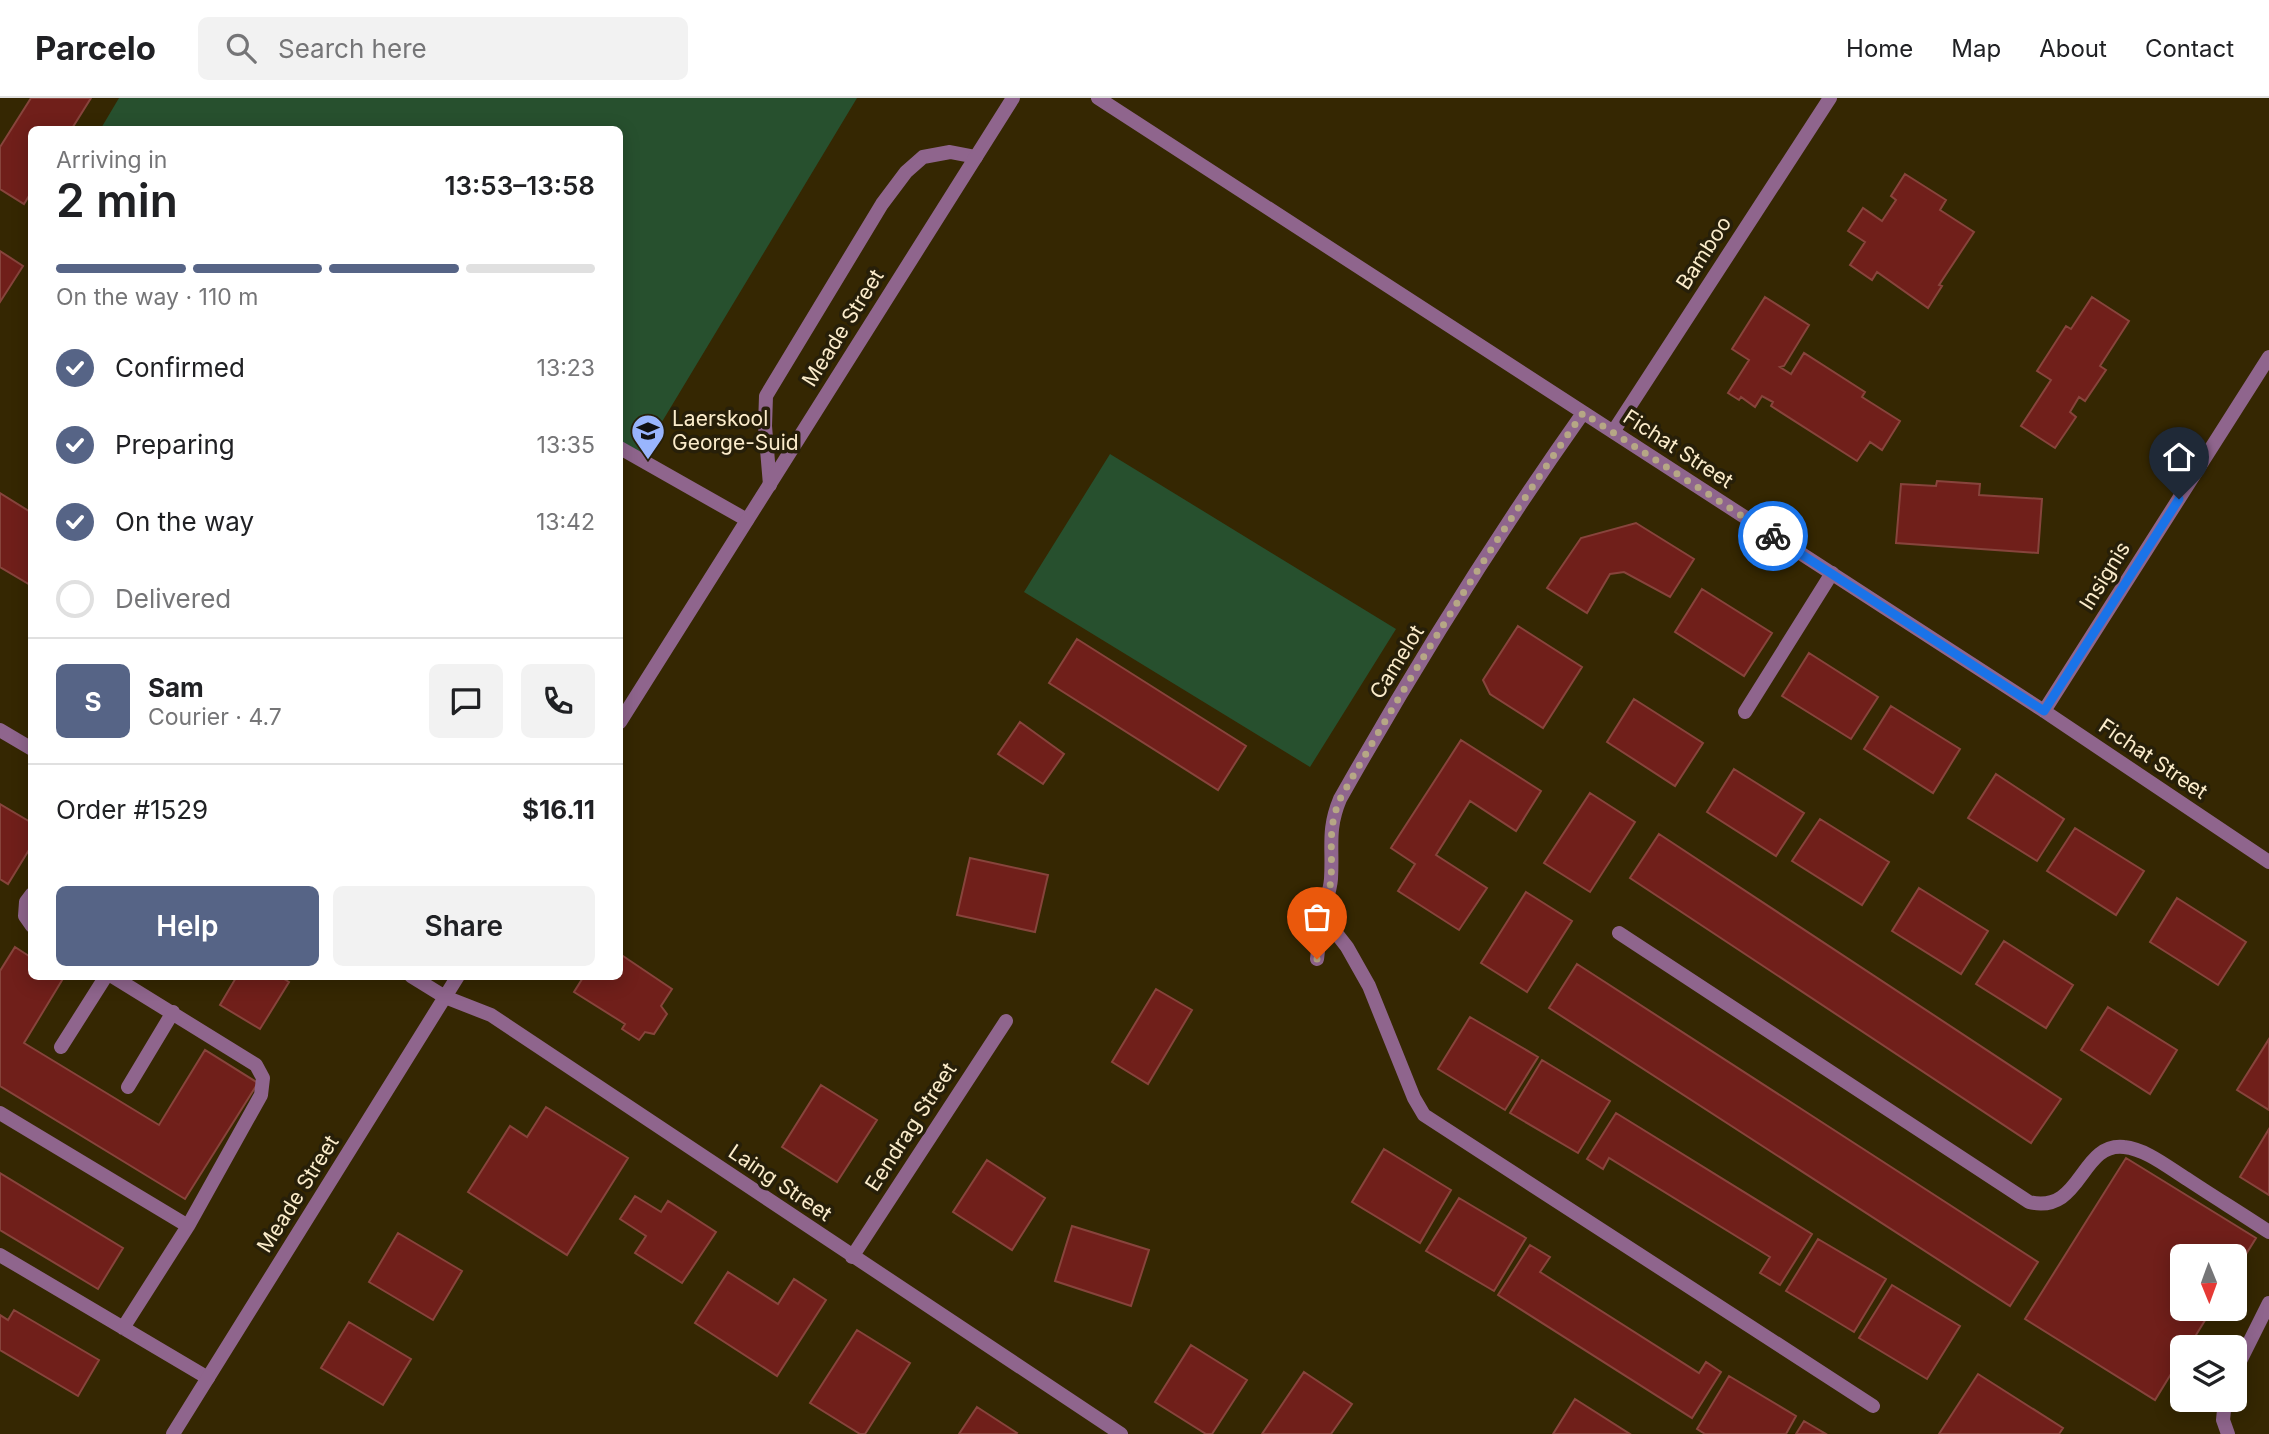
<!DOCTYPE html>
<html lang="en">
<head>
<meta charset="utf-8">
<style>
  :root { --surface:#fff; --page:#f2f2f2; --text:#202124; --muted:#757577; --line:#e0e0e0; --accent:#566486 }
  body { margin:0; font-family:Inter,sans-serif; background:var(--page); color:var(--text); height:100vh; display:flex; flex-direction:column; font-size:26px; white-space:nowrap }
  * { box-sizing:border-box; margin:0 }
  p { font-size:23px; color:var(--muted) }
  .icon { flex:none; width:38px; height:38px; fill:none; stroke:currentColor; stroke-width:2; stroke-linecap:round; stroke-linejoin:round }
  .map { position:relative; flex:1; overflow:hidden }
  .drawer { position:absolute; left:28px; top:28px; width:595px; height:854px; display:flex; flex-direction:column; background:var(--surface); border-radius:10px; box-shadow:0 4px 18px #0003 }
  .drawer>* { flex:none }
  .needle { width:46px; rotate:179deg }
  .buttons { position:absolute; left:2170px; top:1146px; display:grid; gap:14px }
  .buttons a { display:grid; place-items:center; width:77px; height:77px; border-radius:10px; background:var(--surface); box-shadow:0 4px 18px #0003; font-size:35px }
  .pin { position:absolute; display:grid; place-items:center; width:60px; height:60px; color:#fff; margin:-72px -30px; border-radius:50% 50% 50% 0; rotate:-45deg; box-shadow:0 0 7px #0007 }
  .pin .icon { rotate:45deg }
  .courier { position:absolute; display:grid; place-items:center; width:70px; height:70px; margin:-35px; border:5px solid #1a73e8; border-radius:50%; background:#fff; color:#222; box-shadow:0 2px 9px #0007 }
  .summary em { font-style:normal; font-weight:600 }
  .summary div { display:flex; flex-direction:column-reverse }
  .summary { display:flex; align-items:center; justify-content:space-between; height:119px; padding:0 28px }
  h1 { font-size:46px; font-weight:600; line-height:52px }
  .bar { display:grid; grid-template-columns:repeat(4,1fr); gap:10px 7px; align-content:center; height:84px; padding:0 28px }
  .bar i { height:9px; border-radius:5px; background:var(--line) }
  .bar .on { background:var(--accent) }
  .bar p { grid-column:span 4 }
  .line { display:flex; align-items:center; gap:18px; padding:0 28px; border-top:2px solid var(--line) }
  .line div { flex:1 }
  .round { display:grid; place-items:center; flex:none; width:74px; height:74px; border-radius:10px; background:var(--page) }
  ol { padding:0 28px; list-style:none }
  li { display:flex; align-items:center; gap:21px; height:77px }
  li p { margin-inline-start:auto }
  li .icon { padding:7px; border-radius:50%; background:var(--accent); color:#fff; stroke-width:4 }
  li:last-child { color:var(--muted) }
  li i { width:38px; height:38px; border:4px solid var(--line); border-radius:50% }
  .primary-button { display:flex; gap:14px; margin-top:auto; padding:14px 28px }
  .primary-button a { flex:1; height:80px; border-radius:10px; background:var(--accent); color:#fff; font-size:28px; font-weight:600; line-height:80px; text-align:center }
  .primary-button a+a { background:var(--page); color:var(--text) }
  header { display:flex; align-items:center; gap:42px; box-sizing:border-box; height:98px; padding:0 35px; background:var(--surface); border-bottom:2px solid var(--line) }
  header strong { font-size:33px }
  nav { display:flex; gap:38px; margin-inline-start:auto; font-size:24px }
  .search { width:490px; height:63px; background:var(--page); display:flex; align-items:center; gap:18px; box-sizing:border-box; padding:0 24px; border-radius:10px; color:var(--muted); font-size:26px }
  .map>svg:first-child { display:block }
  .green { fill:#27502e }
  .building { fill:#701f1a; stroke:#87443c; stroke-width:2 }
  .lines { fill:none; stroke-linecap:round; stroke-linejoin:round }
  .lane { stroke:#8f658d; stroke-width:14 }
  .street { stroke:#8f658d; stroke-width:14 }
  .done { stroke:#b6a785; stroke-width:7; stroke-dasharray:0 12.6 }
  .route { stroke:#1a73e8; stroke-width:9 }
  .labels { text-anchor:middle; stroke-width:7; stroke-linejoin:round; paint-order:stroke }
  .street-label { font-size:21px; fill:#fbeccb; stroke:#271f09 }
  .poi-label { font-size:21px; fill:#fbeccb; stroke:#271f09; text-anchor:start }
</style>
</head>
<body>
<header>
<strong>Parcelo</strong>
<div class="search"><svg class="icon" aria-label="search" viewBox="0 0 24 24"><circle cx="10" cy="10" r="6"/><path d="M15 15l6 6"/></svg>Search here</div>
<nav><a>Home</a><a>Map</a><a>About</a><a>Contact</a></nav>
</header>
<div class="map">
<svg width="2269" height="1336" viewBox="0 0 2269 1336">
  <rect width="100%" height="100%" fill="#352702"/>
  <path class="green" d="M119,0H857L642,357L620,343V32H100Z
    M1110,356L1396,531L1310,669L1024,494Z"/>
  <path class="building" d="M31,0H91L71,32H32V93L24,106L0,91V49Z
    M1905,76L1946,102L1940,112L1974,134L1939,187L1942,188L1928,210L1877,174L1872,182L1850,167L1865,144L1848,133L1863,110L1882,123L1896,102L1891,98Z
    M0,153L23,168L0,204Z
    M1765,199L1809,227L1784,268L1780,269L1791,276L1804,255L1865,294L1862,299L1900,323L1882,352L1870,344L1857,363L1771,308L1773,304L1762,298L1755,309L1741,299L1739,302L1728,295L1749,262L1732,251Z
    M2092,199L2129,223L2100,268L2106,272L2085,303L2079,299L2070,314L2076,319L2055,350L2021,328L2051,282L2037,273L2066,228L2071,231Z
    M1937,383L1980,386L1979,397L2042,401L2038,455L1896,445L1901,386L1936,388Z
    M0,395L32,415V488L0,469Z
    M1636,425L1694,461L1670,499L1624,474L1610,476L1587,515L1547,490L1581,440Z
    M1702,491L1772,535L1744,578L1675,534Z
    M1518,528L1582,569L1543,630L1490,596L1483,582Z
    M1077,541L1246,648L1218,692L1049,585Z
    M1809,555L1878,599L1851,641L1782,598Z
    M1634,601L1703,645L1675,688L1607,644Z
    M1891,608L1960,651L1933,695L1864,651Z
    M1020,624L1064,656L1043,686L998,656Z
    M1461,642L1541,693L1516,733L1470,703L1436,757L1487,790L1459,832L1398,793L1415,766L1391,750Z
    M1734,671L1804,715L1776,758L1707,714Z
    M1996,676L2064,721L2037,763L1968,720Z
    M1590,695L1635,724L1590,794L1544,765Z
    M0,706L32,725V747L8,786L0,781Z
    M1820,721L1889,764L1862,807L1792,763Z
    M2075,730L2144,773L2116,817L2047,773Z
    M1659,736L2061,1001L2031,1045L1630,780Z
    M970,760L1048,777L1035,834L957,817Z
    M1919,790L1988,833L1961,876L1892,833Z
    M1526,794L1572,823L1527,894L1481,865Z
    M2177,800L2246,844L2218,887L2150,844Z
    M2004,843L2073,887L2046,930L1976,886Z
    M15,849L32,860V878L64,879L24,945L159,1027L205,952L258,985L185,1101L0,988V873Z
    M620,856L672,891L661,908L667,916L654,936L645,934L639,942L622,931L625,926L574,894L584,878H620Z
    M1577,866L2038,1164L2010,1208L1549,910Z
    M237,878H279L289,884L260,931L220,907Z
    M1156,891L1192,912L1148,986L1112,964Z
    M2108,909L2177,952L2150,996L2081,952Z
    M1470,919L1538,959L1505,1012L1438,971Z
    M2269,941V1012L2237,992Z
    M1542,962L1610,1003L1578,1055L1510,1015Z
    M821,987L877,1022L837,1084L782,1049Z
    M546,1009L628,1060L567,1157L468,1094L510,1028L527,1039Z
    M1616,1015L1812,1136L1780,1187L1760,1175L1770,1159L1609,1060L1603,1071L1587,1061Z
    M2269,1031V1097L2240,1079Z
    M1384,1051L1451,1092L1420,1145L1352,1104Z
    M2126,1060L2256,1140L2235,1174V1158H2182V1211H2212L2188,1250H2182V1258L2155,1302L2025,1221Z
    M987,1062L1045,1100L1012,1152L953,1114Z
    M0,1075L123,1150L98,1191L0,1132Z
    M635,1098L661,1114L668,1103L716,1134L682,1185L635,1155L646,1138L620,1121Z
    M1459,1100L1526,1140L1494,1193L1426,1153Z
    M1072,1128L1149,1152L1131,1208L1055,1183Z
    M398,1135L462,1173L433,1222L369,1184Z
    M1818,1141L1886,1181L1854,1234L1786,1193Z
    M1530,1147L1550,1159L1540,1174L1699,1275L1706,1264L1721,1274L1692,1320L1498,1197Z
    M728,1174L778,1206L794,1181L826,1202L777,1278L695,1225Z
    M1892,1187L1960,1228L1927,1281L1859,1240Z
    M14,1212L99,1262L78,1298L0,1252V1217L8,1222Z
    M349,1224L411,1261L383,1307L321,1270Z
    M857,1232L910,1265L865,1336H860L810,1305Z
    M1191,1247L1247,1282L1212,1336H1206L1155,1304Z
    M1304,1274L1352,1306L1331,1336H1262Z
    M1978,1276L2063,1330L2059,1336H1939Z
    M1729,1278L1796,1318L1786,1336H1705L1697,1331Z
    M1575,1301L1630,1336H1553Z
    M977,1309L1017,1335L1016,1336H959Z
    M1804,1323L1826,1336H1796Z"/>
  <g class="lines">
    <path class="lane" d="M620,350L747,422
      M770,387L765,328L766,298L882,106L906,74L923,59L950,54L976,59
      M1745,614L1832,475
      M32,796L26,804L25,818L32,828
      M112,878L256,967L263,980L261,997L188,1128
      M61,949L106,878
      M128,989L173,914
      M0,1015L188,1128L123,1230
      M0,1157L208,1280
      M2235,1273L2269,1205
      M2225,1302L2223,1322L2228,1336"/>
    <path class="street" d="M1098,0L2044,613L2269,764
      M1613,334L1830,0
      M2044,613L2269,259
      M620,624L1013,0
      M0,632L32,651
      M1322,817L1347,849L1369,888L1414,1000L1424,1017L1873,1308
      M1619,835L2029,1104C2082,1117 2080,1044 2124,1049C2146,1051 2169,1070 2187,1081C2214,1099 2242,1116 2269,1134
      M1317,861C1319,847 1319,832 1322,818C1325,805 1330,794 1331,781C1333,749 1327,732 1340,701C1415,568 1496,438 1583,315
      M411,878L445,899L491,917L1121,1336
      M852,1159L1006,923
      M173,1336L458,878"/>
  </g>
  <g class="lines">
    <path class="done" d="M1317,861C1319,847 1319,832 1322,818C1324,805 1330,794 1331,781C1333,749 1327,732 1340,701C1415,569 1496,439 1583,315L1773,438"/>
    <path class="route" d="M1773,438L2044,613L2179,401"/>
  </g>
  <defs>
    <g id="school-pin" transform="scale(1.75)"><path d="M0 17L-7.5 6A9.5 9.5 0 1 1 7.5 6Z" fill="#99b5fd" stroke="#271f09"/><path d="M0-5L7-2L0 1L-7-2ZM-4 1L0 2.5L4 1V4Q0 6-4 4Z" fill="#111"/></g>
  </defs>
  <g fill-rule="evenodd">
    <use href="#school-pin" x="648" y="333"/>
  </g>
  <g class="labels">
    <g class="street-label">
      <text transform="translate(1704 155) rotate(-57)" y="7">Bamboo</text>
      <text transform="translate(843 230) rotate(-58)" y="7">Meade Street</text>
      <text transform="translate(1678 351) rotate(33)" y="7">Fichat Street</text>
      <text transform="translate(2105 478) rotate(-58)" y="7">Insignis</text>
      <text transform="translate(1397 564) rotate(-58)" y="7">Camelot</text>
      <text transform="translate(2153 661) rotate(34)" y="7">Fichat Street</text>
      <text transform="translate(911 1029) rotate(-57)" y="7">Eendrag Street</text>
      <text transform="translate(780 1085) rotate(34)" y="7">Laing Street</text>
      <text transform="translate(298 1096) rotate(-58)" y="7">Meade Street</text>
    </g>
    <g class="poi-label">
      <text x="672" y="328">Laerskool<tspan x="672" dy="24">George-Suid</tspan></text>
    </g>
  </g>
</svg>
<div class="buttons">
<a><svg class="needle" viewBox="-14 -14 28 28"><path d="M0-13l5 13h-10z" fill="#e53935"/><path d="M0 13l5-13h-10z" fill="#757577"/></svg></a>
<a><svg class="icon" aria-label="layers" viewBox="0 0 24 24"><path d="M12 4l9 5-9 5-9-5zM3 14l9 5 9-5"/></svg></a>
</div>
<div class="pin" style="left:1317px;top:861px;background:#ea580c"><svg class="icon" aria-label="bag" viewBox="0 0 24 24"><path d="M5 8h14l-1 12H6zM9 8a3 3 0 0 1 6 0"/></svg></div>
<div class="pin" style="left:2179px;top:401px;background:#1f2937"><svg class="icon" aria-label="home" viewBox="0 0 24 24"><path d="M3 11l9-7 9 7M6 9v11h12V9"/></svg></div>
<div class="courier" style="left:1773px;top:438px"><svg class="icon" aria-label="bike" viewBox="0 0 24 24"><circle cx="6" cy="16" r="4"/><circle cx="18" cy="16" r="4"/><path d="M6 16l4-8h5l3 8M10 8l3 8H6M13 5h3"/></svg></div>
<section class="drawer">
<div class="summary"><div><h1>2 min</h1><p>Arriving in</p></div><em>13:53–13:58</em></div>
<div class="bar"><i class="on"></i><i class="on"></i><i class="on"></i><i></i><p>On the way · 110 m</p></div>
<ol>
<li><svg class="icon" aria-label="check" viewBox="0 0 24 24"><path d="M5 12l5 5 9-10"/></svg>Confirmed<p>13:23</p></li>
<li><svg class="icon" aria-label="check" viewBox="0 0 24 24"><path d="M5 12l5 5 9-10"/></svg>Preparing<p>13:35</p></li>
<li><svg class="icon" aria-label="check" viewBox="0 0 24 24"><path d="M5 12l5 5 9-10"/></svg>On the way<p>13:42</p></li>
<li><i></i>Delivered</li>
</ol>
<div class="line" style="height:126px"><b class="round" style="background:var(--accent);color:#fff">S</b><div><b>Sam</b><p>Courier · 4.7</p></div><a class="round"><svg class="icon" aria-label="chat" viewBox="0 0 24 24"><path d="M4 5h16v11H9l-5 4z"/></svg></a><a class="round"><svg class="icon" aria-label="phone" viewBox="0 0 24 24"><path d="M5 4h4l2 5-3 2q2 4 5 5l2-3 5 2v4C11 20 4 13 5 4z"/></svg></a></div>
<div class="line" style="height:91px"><div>Order #1529</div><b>$16.11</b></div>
<div class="primary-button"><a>Help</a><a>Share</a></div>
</section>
</div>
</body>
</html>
